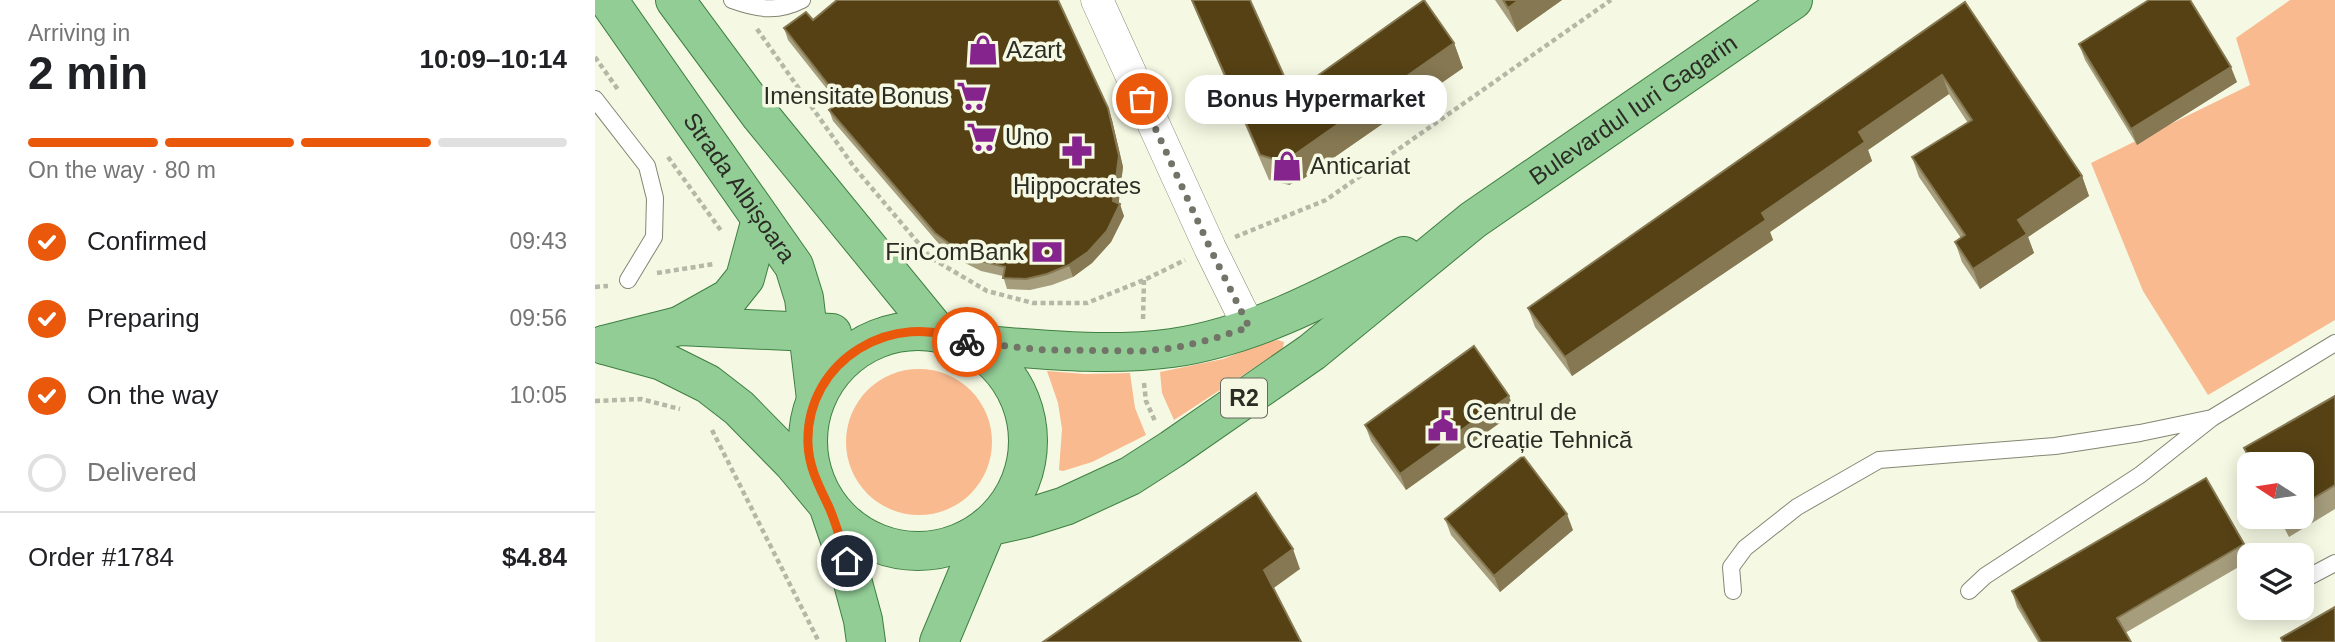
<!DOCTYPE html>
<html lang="en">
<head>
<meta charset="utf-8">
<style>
  :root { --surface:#fff; --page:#f6f6f6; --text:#202124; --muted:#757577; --line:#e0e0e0; --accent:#ea580c }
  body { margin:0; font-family:Helvetica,sans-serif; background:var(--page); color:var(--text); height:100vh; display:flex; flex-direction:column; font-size:26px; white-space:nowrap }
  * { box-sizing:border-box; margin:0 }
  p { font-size:23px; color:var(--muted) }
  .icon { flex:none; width:38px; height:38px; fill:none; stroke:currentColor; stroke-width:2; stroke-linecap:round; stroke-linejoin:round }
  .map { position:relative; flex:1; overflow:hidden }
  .drawer { display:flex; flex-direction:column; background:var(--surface); width:595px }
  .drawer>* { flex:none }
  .needle { width:46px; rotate:282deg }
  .tools { position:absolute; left:1642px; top:452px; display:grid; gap:14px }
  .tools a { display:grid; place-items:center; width:77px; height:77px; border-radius:14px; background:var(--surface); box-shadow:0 4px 18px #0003; font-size:35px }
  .pin { position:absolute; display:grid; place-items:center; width:60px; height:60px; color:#fff; margin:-30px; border:4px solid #fff; border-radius:50%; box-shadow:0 2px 7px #0007 }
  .courier { position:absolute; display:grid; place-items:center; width:70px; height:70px; margin:-35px; border:5px solid #ea580c; border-radius:50%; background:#fff; color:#222; box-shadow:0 2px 9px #0007 }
  .bubble { position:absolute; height:49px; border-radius:21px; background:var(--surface); box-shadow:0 4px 18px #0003; font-size:23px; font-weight:800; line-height:49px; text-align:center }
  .summary em { font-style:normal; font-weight:800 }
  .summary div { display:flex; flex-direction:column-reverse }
  .summary { display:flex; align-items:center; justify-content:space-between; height:119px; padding:0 28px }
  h1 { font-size:46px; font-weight:800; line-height:52px }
  .bar { display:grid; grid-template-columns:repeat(4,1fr); gap:10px 7px; align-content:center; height:84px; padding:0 28px }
  .bar i { height:9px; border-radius:5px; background:var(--line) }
  .bar .selected { background:var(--accent) }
  .bar p { grid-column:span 4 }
  .line { display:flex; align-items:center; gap:18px; padding:0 28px; border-top:2px solid var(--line) }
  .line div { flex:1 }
  ol { padding:0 28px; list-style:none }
  li { display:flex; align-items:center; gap:21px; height:77px }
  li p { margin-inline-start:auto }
  li .icon { padding:7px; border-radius:50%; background:var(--accent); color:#fff; stroke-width:4 }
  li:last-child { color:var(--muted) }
  li i { width:38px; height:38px; border:4px solid var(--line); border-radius:50% }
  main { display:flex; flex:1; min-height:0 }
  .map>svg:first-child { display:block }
  .green { fill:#f9ba8f }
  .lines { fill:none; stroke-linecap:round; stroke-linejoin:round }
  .lane-casing { stroke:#838673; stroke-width:18 }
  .street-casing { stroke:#838673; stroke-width:33 }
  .primary-casing { stroke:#3e7f41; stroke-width:40 }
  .path { stroke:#b5b8a7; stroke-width:4.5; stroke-dasharray:5 3.5; stroke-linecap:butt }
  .lane { stroke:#fff; stroke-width:16 }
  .street { stroke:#fff; stroke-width:32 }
  .primary { stroke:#92cd96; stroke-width:38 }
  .wall { fill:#a59d7c }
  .shaded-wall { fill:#857852 }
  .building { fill:#554114; stroke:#857852; stroke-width:2 }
  .done { stroke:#727468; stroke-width:7; stroke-dasharray:0 12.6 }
  .route { stroke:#ea580c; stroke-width:9 }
  .labels { text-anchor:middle; stroke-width:7; stroke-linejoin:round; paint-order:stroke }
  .shield { fill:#f5f9e3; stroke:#686a5e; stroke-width:2 }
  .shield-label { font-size:23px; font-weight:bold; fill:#2b2d25 }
  .poi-label { font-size:24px; fill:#2b2d25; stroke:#f5f9e3; text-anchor:start }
  .street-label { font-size:24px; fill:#2b2d25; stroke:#f5f9e3 }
</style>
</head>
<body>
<main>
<section class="drawer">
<div class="summary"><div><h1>2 min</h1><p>Arriving in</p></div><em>10:09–10:14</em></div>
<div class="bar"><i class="selected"></i><i class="selected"></i><i class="selected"></i><i></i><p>On the way · 80 m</p></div>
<ol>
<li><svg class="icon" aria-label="check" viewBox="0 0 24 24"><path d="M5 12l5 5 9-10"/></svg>Confirmed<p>09:43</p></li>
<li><svg class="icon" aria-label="check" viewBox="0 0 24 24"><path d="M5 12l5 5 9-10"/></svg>Preparing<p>09:56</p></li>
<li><svg class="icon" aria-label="check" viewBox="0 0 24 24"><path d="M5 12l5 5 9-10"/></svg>On the way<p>10:05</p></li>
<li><i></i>Delivered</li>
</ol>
<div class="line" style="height:91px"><div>Order #1784</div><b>$4.84</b></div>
</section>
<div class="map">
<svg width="1740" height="642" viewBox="0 0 1740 642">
  <rect width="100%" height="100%" fill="#f5f9e3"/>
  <path class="green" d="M1695,0H1740V320L1613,395L1548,291L1496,163L1655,85L1641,38Z
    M683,340L689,342L688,349L579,420L567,393L565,372L628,359L675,341Z
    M251 442a73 73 0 1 1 146 0a73 73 0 1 1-146 0Z
    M452,371L490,374L535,373L540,408L551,435L497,462L468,471L464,470L467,429L463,403Z"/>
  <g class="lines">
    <g class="lane-casing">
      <path id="lane" d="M137,0C162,9 182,13 207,0
        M0,99L52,166L60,198L59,237L33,280
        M1706,581L1740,563
        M1138,591L1136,567L1150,548L1202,507L1284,460L1460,446L1545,433L1617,418
        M1374,591L1390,576L1545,475L1617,418L1740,343"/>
    </g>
    <g class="street-casing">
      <path id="street" d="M502,0L615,248L654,327"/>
    </g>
    <g class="primary-casing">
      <g id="primary">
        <path id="s1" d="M13,0L199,266L209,298L221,399"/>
        <path d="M80,0L165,115L343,333"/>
        <path d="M84,326L134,298L150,278L166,219"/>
        <circle cx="323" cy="441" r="110"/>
        <path d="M375,344C442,349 511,357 577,348C660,336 736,294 809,256"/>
        <path d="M9,345L67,361L113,384L144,408L198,463L233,505L252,561L268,620L271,642"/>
        <path d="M9,345L84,326L237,333"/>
        <path id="s2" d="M344,642L392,527L432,518L470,506L535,476L577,449L717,352L878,220L1198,0"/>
      </g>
    </g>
    <path class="path" d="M162,29L259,167L336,258L392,291L438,303H492L549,280L590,260
      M0,57L24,91
      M73,157L127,232
      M640,237L731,200L1016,0
      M62,273L119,264
      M0,287L13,286
      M548,319L549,280
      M549,383L551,401L560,421
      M0,401L46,399L85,409
      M117,430L224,642"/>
    <use href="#lane" class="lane"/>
    <use href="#street" class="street"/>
    <use href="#primary" class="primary"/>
  </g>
  <path class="wall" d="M596,0H655L697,94L859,43L868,68L708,179L707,178L694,185L674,180Z
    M900,0H967L922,32Z
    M1370,2L1487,176L1494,196L1433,237L1439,253L1385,289L1367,262L1360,242L1366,238L1324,177L1317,157L1373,123L1354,94L1273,150L1277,161L1175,232L1178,240L977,376L940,327L933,308Z
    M218,20L513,108L517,120L528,167L523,204L529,216L516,242L497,263L478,277L457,285L435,290L412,289L408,276L386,271L364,260L344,244L238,121L234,110L243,103L193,40L189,28Z
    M1484,44L1642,82L1542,145L1490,60Z
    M1740,396V509L1694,537L1683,516H1706V464H1655L1649,448Z
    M920,412L811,490L776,441L770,425Z
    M850,519L978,530L905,592L856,535Z
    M1649,544L1654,557V561L1530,633L1536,642H1443L1422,607L1417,591Z"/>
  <path class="shaded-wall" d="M924,0H967L922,32L913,8Z
    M859,43L868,68L708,179L699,155Z
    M1636,67L1642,82L1542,145L1536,129Z
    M1347,75L1354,94L1273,150L1277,161L1175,232L1178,240L977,376L970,357L1167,213L1264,132Z
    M513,108L517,120L528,167L523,209L525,204L529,216L516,242L497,263L478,277L474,265Z
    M698,153L707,178L694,185L685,161Z
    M1487,176L1494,196L1433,237L1439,253L1385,289L1378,269L1423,220Z
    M914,396L920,412L811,490L805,474Z
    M972,514L978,530L905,592L899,576Z
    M698,549L705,569L676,590L669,570Z"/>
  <path class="building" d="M242,0H463L513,108L524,156L518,201L525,204L512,231L493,252L474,265L452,274L431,279L408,278L410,267L382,260L360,248L340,233L234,110L246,101L189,28L211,12L218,20Z
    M597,0H655L697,94L829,0L859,43L699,155L698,153L685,161L665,155Z
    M908,0H924L913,8Z
    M1554,0H1595L1636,67L1536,129L1484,44Z
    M1370,2L1487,176L1423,220L1432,234L1378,269L1360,242L1370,235L1317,157L1377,120L1347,75L1264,132L1270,142L1167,213L1171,220L970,357L933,308Z
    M879,346L914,396L805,474L770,425Z
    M1740,396V485L1706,506V464H1658L1649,448Z
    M928,456L972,514L899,576L850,519Z
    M1611,478L1649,544L1522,618L1536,642H1446L1417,591Z
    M661,493L698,549L669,570L706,642H448Z
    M1740,607V642H1688L1686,638Z"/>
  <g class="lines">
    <path class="done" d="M372,342L450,350L547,351L579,348L618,339L654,327L615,248L547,99"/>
    <path class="route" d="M252,561C246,542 241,522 233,505C223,484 214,467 213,444C210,360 299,308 372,342"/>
  </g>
  <defs>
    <g id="shop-bare" transform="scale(2.415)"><path d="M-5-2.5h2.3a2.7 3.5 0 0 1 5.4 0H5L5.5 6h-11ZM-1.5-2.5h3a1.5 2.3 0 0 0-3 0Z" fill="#86248d" stroke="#f5f9e3" stroke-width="2.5" paint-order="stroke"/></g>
    <g id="supermarket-bare" transform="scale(2.415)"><path d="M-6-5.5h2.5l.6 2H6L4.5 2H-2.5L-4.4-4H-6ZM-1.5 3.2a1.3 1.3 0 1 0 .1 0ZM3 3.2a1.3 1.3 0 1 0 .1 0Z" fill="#86248d" stroke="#f5f9e3" stroke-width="2.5" paint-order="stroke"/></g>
    <g id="pharmacy-bare" transform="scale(2.415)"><path d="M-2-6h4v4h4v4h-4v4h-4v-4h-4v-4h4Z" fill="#86248d" stroke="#f5f9e3" stroke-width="2.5" paint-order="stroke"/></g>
    <g id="bank-bare" transform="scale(2.415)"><path d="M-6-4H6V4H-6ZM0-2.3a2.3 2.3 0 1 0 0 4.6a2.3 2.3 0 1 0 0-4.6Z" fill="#86248d" stroke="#f5f9e3" stroke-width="2.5" paint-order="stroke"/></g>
    <g id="civic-bare" transform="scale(2.415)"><path d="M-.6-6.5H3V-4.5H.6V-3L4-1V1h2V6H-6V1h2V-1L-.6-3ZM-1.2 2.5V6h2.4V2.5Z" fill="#86248d" stroke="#f5f9e3" stroke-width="2.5" paint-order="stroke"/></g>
  </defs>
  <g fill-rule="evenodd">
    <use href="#shop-bare" x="388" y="50"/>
    <use href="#supermarket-bare" x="377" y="96"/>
    <use href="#supermarket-bare" x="387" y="137"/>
    <use href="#pharmacy-bare" x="482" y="151"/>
    <use href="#shop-bare" x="692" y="166"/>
    <use href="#bank-bare" x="452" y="252"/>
    <use href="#civic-bare" x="848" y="426"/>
  </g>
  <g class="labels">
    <rect class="shield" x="626" y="378.5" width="46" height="39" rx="5"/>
    <g class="shield-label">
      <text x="649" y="406">R2</text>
    </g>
    <g class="poi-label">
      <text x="411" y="58">Azart</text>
      <text x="354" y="104" text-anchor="end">Imensitate Bonus</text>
      <text x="410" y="145">Uno</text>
      <text x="715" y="174">Anticariat</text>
      <text x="482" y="194" text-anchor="middle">Hippocrates</text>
      <text x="429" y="260" text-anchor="end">FinComBank</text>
      <text x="871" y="420">Centrul de<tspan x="871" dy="28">Creație Tehnică</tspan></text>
    </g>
    <g class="street-label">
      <text dy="8" stroke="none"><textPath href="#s2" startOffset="900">Bulevardul Iuri Gagarin</textPath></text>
      <text dy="8" stroke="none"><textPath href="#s1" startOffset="229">Strada Albișoara</textPath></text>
    </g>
  </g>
</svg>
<div class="tools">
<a><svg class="needle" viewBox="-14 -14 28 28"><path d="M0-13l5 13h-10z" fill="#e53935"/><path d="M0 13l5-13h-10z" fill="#757577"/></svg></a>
<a><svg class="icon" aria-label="layers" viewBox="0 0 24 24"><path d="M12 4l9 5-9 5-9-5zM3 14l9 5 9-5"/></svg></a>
</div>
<div class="pin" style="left:547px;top:99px;background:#ea580c"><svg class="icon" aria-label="bag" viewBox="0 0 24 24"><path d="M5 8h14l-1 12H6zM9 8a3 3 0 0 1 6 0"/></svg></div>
<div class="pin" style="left:252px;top:561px;background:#1f2937"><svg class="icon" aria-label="home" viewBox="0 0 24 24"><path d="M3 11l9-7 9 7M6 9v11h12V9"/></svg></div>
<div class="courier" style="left:372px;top:342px"><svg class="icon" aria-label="bike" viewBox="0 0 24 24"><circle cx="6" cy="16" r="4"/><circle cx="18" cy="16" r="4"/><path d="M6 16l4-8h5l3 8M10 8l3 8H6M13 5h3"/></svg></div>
<div class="bubble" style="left:590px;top:75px;width:262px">Bonus Hypermarket</div>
</div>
</main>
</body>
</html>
